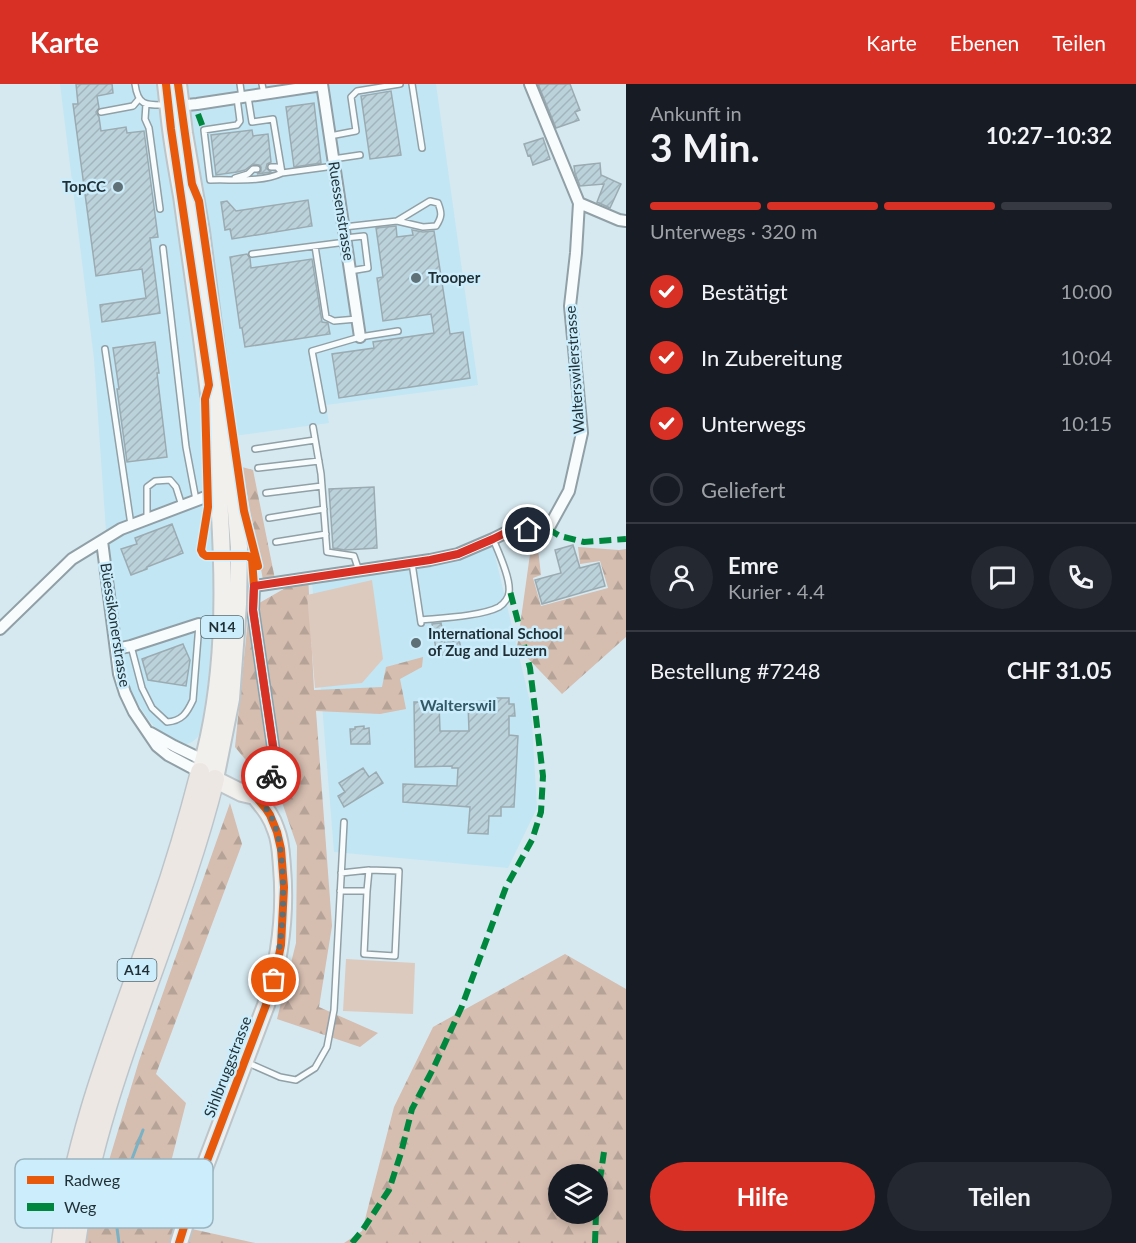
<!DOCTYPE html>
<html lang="de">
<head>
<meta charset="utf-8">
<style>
  :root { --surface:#171b24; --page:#242831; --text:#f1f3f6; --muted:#9ea1a6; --line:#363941; --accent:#d93025 }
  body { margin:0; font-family:Lato,sans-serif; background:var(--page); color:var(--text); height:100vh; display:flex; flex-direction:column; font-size:22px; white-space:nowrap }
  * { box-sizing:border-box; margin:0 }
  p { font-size:20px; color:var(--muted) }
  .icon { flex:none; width:33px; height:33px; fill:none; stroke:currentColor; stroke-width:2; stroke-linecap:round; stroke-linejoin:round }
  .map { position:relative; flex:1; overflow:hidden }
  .drawer { display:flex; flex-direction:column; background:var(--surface); width:510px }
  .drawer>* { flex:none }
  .controls { position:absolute; left:548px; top:1080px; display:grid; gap:12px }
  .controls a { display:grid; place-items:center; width:60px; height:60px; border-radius:50%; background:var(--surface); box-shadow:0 3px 9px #0003; font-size:30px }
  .pin { position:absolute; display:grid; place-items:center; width:51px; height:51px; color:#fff; margin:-26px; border:3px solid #fff; border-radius:50%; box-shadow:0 2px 6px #0007 }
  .courier { position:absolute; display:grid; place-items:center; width:60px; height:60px; margin:-30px; border:4px solid #d93025; border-radius:50%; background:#fff; color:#222; box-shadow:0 2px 8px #0007 }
  .head em { font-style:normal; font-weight:700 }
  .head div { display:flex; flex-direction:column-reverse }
  .head { display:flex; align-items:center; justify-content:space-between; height:102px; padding:0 24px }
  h1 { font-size:39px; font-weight:700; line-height:45px }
  .bar { display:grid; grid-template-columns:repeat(4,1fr); gap:9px 6px; align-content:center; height:72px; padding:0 24px }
  .bar i { height:8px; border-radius:4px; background:var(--line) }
  .bar .selected { background:var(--accent) }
  .bar p { grid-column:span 4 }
  .line { display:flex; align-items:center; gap:15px; padding:0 24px; border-top:2px solid var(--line) }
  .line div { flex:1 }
  .round { display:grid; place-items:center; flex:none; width:63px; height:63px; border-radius:32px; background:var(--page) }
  ol { padding:0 24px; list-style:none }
  li { display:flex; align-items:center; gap:18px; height:66px }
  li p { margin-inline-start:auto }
  li .icon { padding:6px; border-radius:50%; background:var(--accent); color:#fff; stroke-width:4 }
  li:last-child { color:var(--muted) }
  li i { width:33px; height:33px; border:3px solid var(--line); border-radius:50% }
  .cta { display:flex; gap:12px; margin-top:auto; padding:12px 24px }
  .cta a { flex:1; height:69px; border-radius:36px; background:var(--accent); color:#fff; font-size:24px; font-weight:700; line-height:69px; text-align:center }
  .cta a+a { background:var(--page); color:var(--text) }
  header { display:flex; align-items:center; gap:36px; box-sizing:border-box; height:84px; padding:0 30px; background:var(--accent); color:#fff }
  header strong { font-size:28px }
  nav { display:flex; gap:33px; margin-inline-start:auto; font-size:21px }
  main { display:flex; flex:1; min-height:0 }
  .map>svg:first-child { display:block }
  .built { fill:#c2e6f4 }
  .forest { fill:url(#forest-firs); fill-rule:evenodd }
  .pitch { fill:#ddcabf }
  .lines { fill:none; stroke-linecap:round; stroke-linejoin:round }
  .stream { stroke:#79b1c5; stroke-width:3 }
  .building { fill:url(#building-hatch); stroke:#9babb1; stroke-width:1.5 }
  .lane-casing { stroke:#90a0a6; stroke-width:8 }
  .street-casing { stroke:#90a0a6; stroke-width:14 }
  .primary-casing { stroke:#bcc5c9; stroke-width:20 }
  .highway-casing { stroke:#bcc5c9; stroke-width:21 }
  .lane { stroke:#f9fcfd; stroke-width:5 }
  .street { stroke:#f9fcfd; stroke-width:10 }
  .primary { stroke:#f2f0ed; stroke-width:16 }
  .highway { stroke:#ede7e4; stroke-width:18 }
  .quiet { stroke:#00873e; stroke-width:6; stroke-dasharray:12 6; stroke-linecap:butt }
  .cycleway-casing { stroke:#ccedfb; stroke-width:11 }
  .cycleway { stroke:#e8590c; stroke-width:8 }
  .done { stroke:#5f7076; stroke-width:6; stroke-dasharray:0 10.8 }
  .route { stroke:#d93025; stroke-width:8 }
  .poi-dot { fill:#5f7076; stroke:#ccedfb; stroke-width:2 }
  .labels { text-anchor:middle; stroke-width:5; stroke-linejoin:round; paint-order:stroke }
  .shield { fill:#ccedfb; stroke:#536870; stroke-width:1.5 }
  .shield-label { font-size:14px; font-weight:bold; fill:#1f2f35 }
  .poi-label { font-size:15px; font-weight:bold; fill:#1f2f35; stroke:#ccedfb; text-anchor:start }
  .street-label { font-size:15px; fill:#1f2f35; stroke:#ccedfb }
  .neighbourhood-label { font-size:16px; font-weight:bold; fill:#345967; stroke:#ccedfb }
  .key { fill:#ccedfb; stroke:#98b4c0; stroke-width:1.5 }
  .key-label { font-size:16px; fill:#1f2f35 }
</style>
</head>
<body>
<header>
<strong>Karte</strong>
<nav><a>Karte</a><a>Ebenen</a><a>Teilen</a></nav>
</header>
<main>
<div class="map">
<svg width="626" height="1159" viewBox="0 0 626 1159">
  <defs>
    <pattern id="forest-firs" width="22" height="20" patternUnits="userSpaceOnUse" patternTransform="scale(1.5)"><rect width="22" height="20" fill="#d5bdb0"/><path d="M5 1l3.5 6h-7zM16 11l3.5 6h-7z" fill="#b6a398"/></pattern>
    <pattern id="building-hatch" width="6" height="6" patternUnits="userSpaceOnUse" patternTransform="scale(1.5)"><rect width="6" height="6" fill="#bcd2db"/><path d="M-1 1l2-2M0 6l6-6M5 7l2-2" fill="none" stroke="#a1b5bd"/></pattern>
  </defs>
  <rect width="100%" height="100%" fill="#d6e9f0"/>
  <path class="built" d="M60,0H436L478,301L326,321L329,339L227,353L209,357L214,532L208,598L201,647L197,654L192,658L187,660H180L171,655L154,642L148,635L132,610L124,584L106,447L94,275Z
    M492,459L531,622L537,724L508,784L334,768L312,497Z"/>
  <path class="forest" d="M242,383L253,386L275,495L263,496Z
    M532,456H537L541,491L533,494L541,522L608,504L600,477L580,480L578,463L619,466L626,465V553L562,610L517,563Z
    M308,491L314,606L382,603L386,583L423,573L422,583L400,595L406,625L380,630L316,627L332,842L319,923L378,949L360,963L277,935L296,859L297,762L283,721L235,663L249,525Z
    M230,719L242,760L156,990L186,1019L156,1137L255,1159H60L88,1146L139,977Z
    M565,870L626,905V1159H344L362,1147L394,1023L433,943ZM558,1090H597V1130H558Z"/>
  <path class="pitch" d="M372,496L383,575L362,599L315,604L307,511Z
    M346,875L415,879L413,930L343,927Z"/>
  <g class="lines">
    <path class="stream" d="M119,1159L114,1122L143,1046"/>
  </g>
  <path class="building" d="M76,0H112L113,9L97,12L99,24L96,28L99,33L101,47L126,43L127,49L144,47L158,153L150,154L160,229L102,238L100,221L146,214L142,185L96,192L73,20H78Z
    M538,0H570L580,26L575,28L579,36L556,44Z
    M391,7L401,71L370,75L361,12Z
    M314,19L321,79L294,83L286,23Z
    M252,46L253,52L268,50L271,78L267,80L266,84L271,88L257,90L261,87V83L259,81L253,80L245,86L237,88L216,91L211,51Z
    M543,54L550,75L533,81L530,71L528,72L524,60Z
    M600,79L601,91L621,100L610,124L597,118L604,100L580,102L575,89L574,82Z
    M308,116L312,142L232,155L230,145L225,146L221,118L227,117L236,127Z
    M396,142L397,153L413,151L412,146L423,148L434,147L450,250L463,248L470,294L339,314L332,270L374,264L373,258L434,249L431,230L383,237L377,194L383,193L376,144Z
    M247,170L250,174L251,184L312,175L322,238L328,239L330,250L245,263L242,244H240L230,173Z
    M155,258L159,289H157L167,373L127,378L117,305H119L113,264Z
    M374,403L377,464L345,466L333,464L329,405Z
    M172,440L183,469L147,483V485L131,491L121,465L137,460L135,454Z
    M573,461L580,484L599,479L605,502L542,520L535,496L561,489L555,466Z
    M441,539L445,559L459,556L462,568L437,572L432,540Z
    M183,560L190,576L186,602L148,596L142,575Z
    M497,614H509V620H514L515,632H509V651L518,652L514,723H501V732H489L488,750L468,749L470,723L403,718V700L457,702L458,684H452V682L415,683L414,618H439L440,647H469L468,618L497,617Z
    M364,642V645L369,644L370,660H351L350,645H355V643Z
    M363,684L369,693L376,688L383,699L344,723L338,712L345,708L339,699Z"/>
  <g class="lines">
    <g class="lane-casing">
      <path id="lane" d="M135,0C138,23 147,21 167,21
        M240,0L242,14
        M262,0L264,10
        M412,0L422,64
        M248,13L252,38L273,35L282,89L334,82
        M237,14L240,37L237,41L204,46L210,96C233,95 260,99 282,89L277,83H271
        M146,20L145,35L149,44L160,125
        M101,28L133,22L139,15
        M330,52L356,47L351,13L357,7L400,0
        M333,75L360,71
        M235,94L248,90L253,85H257
        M344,143L397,137L423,143L436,142C442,133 442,129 438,119L430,117L397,137
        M345,154L364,152L368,184L350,187
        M315,162L326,233L334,237L357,235
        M163,164L186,363L196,416
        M252,170L346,158
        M105,265L131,441
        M323,326L312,267L360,253L398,247
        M313,343L321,390L327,468L354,472L359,487
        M255,365L315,356
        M258,384L319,377
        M266,409L322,402
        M269,434L324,425
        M147,435V403L155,397L170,396L176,403L182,422
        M276,458L326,450
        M412,479L421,539
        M421,536C441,534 482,532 499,523C504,520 509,513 509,508C511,495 498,467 493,455
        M131,562L142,604L152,624L167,638C182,637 187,629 193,616L199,540
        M340,807H367L364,870L395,872L399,787L369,786L341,789
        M367,807L369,786
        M246,978L280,993L296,996L315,984L327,963L334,926L344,738"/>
    </g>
    <g class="street-casing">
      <path id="street" d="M322,0L360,253
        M177,22L197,20L322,1
        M579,119L619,136L626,137
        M102,457L119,590L125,609L134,628L157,662L168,671L200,688
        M0,545L72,475L121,445L208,412
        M116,565L131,562L199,540
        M151,649L174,662L203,676
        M255,712L270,695L275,686L274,669L253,526L254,502L430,476L458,470L493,455L509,447L548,445L569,407L582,349L570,222L576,169L579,119L530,0"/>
    </g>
    <g class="primary-casing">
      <path id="primary" d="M166,0C168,15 169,30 171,45C174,68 178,90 182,112C196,213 212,313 219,414C225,506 226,599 200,688L242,709L255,712
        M178,0L184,49L201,147L234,403L239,463L238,520L231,615L215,695
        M179,1159L194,1111L266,921C280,876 286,831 282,783C281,771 281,758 276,746C270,727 260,720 249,704"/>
    </g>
    <g class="highway-casing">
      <path id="highway" d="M61,1159C75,1044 121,936 158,828C174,782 188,735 200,688
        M76,1159C99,998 176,852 215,695"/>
    </g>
    <use href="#lane" class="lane"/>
    <use href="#street" class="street"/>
    <use href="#primary" class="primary"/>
    <use href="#highway" class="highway"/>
    <path class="quiet" d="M198,30L204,46
      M548,445L560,452L584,458L626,455
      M597,1115L604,1068
      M352,1159L362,1147L389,1106L401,1069L412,1025L434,983L462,922L506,803L532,756L541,728L543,692L530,584L510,507
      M595,1159L596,1130"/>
    <g class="cycleway-casing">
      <path id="cycleway" d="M166,0L171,45L209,301L205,315L208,423L201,466L203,470L206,472H248L252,475L254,502L253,526L274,669L275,686L270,695L255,712L266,725L270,731L277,748L281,765L284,803L281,861L274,896L266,921L194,1111L179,1159
        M178,0L192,100L199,117L244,427L258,482"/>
    </g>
    <use href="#cycleway" class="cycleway"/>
  </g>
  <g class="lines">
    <path class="done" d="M271,692L255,712C259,717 264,721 267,726C278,742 280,761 282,780C285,820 282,856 274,896"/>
    <path class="route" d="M271,692L275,686L274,669L253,526L254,502L430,476L458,470L493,455L509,447L528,446"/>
  </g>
  <g class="poi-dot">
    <circle cx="118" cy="103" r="6"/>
    <circle cx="416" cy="194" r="6"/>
    <circle cx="416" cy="559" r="6"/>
  </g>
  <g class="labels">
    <g class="shield">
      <rect x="201" y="532" width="42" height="22" rx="4.5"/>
      <rect x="117.5" y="875" width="39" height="22" rx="4.5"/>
    </g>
    <g class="shield-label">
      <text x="222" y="548">N14</text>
      <text x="137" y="891">A14</text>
    </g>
    <g class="poi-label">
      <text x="106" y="108" text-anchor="end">TopCC</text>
      <text x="428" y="199">Trooper</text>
      <text x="428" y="555">International School<tspan x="428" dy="17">of Zug and Luzern</tspan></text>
    </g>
    <g class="street-label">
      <text transform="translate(341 127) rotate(81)" y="5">Ruessenstrasse</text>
      <text transform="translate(575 286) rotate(-94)" y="5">Walterswilerstrasse</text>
      <text transform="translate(115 541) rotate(81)" y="5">Büessikonerstrasse</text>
      <text transform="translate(228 983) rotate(-69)" y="5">Sihlbruggstrasse</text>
    </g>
    <g class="neighbourhood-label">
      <text x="458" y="627">Walterswil</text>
    </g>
  </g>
  <rect x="15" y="1075" width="198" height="69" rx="9" class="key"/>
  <rect x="27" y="1092" width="27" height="8" fill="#e8590c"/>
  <rect x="27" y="1119" width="27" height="8" fill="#00873e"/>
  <g class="key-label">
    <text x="64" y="1102">Radweg</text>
    <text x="64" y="1129">Weg</text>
  </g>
</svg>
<div class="controls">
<a><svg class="icon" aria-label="layers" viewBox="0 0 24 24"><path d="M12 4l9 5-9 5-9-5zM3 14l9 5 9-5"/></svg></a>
</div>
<div class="pin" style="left:274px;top:896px;background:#ea580c"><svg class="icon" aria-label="bag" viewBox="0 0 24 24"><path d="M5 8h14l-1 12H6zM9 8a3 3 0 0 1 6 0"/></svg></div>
<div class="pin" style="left:528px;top:446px;background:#1f2937"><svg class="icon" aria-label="home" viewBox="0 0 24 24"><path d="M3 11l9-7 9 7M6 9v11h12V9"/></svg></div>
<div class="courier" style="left:271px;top:692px"><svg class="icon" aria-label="bike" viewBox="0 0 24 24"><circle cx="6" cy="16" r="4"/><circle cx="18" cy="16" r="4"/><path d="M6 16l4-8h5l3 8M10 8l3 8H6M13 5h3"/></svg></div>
</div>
<section class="drawer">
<div class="head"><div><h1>3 Min.</h1><p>Ankunft in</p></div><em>10:27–10:32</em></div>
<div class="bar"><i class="selected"></i><i class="selected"></i><i class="selected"></i><i></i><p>Unterwegs · 320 m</p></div>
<ol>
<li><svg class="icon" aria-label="check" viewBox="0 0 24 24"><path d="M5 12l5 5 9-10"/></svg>Bestätigt<p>10:00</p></li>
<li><svg class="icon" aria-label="check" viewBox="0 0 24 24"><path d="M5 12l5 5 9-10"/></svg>In Zubereitung<p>10:04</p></li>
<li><svg class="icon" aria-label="check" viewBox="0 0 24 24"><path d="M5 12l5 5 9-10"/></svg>Unterwegs<p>10:15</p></li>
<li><i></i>Geliefert</li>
</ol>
<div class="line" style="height:108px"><a class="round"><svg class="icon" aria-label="person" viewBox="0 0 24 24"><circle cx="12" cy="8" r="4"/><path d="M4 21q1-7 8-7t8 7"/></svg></a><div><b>Emre</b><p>Kurier · 4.4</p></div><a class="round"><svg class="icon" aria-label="chat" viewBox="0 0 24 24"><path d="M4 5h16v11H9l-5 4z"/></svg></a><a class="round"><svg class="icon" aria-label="phone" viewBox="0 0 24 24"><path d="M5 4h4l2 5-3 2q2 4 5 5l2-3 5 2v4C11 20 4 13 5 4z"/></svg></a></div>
<div class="line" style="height:78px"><div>Bestellung #7248</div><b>CHF 31.05</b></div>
<div class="cta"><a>Hilfe</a><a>Teilen</a></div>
</section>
</main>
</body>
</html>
